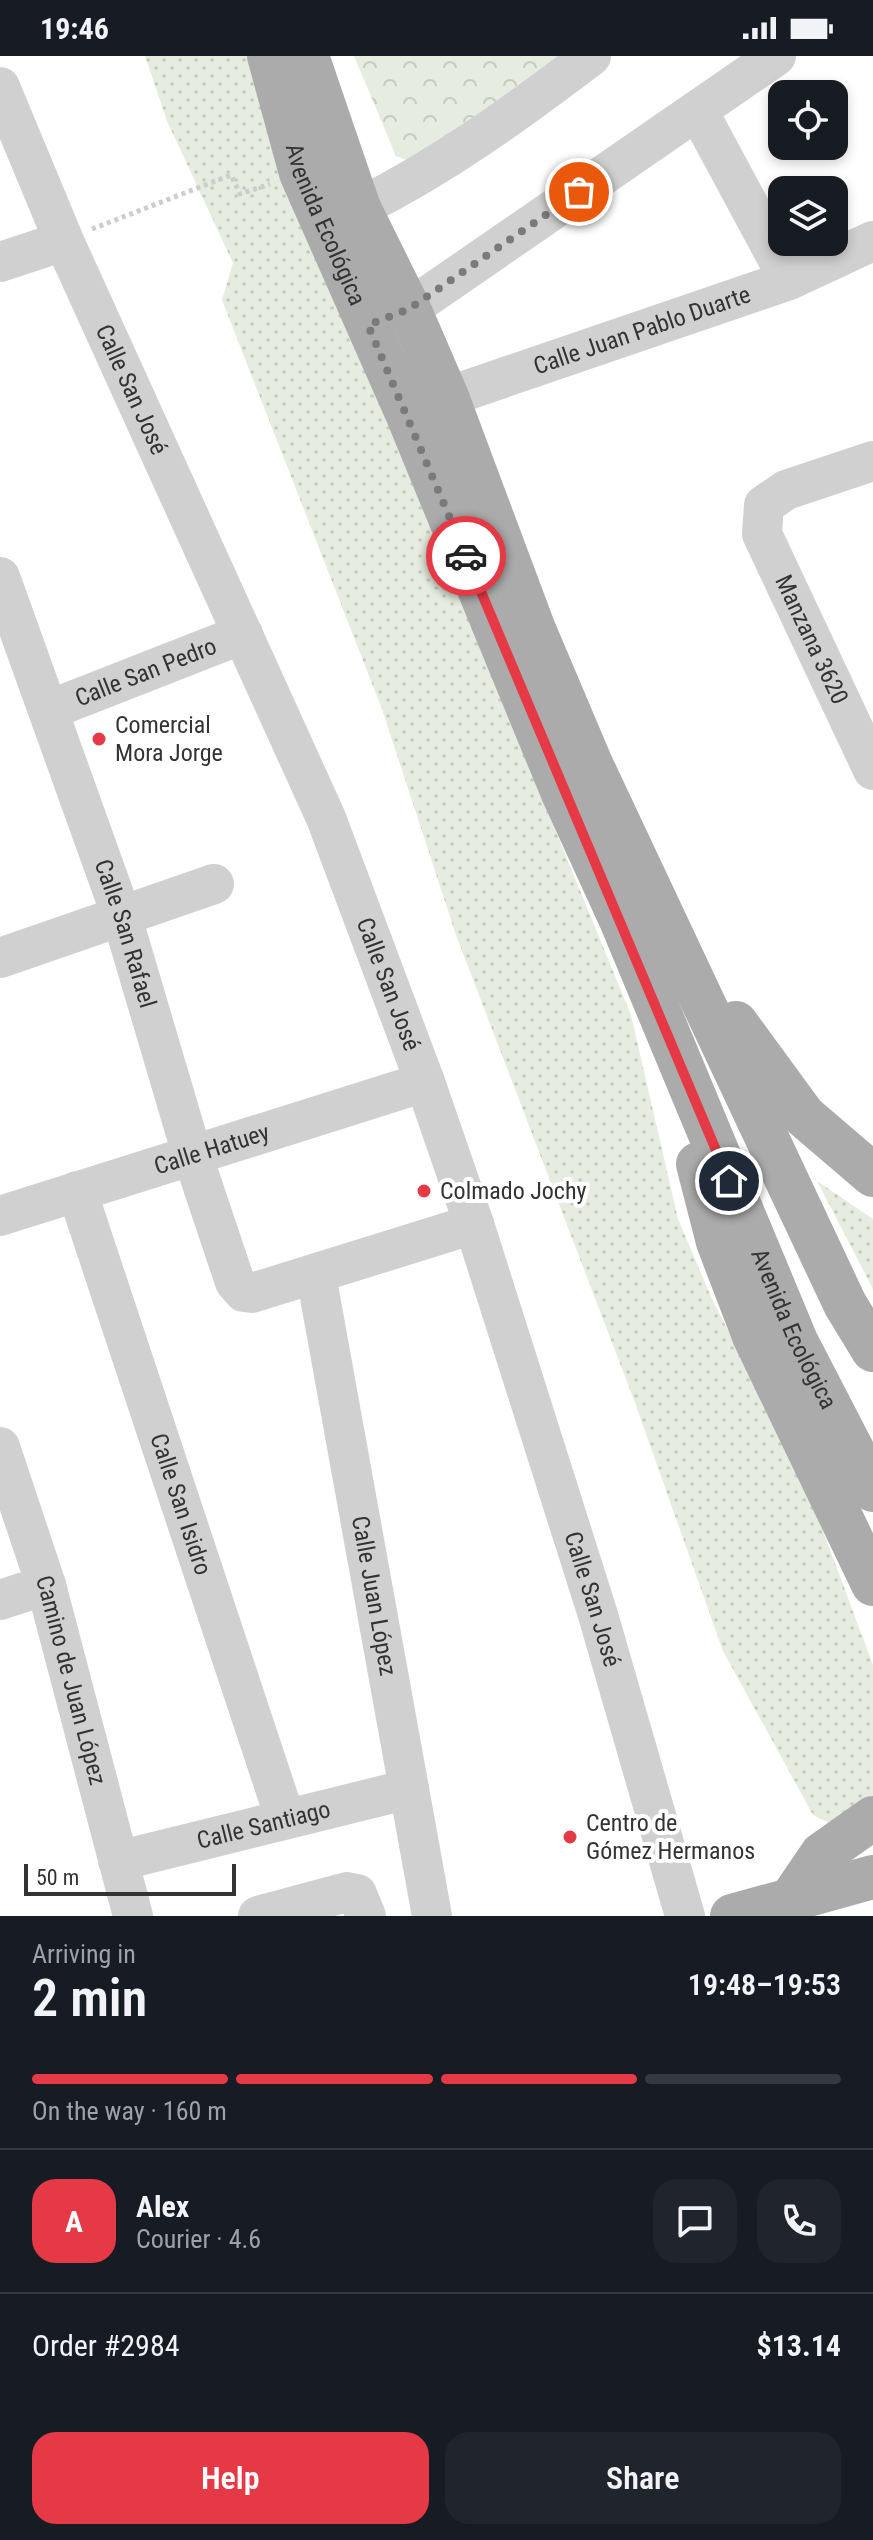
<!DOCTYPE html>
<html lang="en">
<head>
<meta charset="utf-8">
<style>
  :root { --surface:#171b24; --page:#20242c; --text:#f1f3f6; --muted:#9ea1a6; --line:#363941; --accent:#e63946 }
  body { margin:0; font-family:"Roboto Condensed",sans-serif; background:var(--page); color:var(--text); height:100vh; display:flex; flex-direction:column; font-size:30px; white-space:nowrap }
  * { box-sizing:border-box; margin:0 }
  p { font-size:26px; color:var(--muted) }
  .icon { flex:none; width:44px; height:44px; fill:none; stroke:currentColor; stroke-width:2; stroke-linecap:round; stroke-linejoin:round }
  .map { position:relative; height:1860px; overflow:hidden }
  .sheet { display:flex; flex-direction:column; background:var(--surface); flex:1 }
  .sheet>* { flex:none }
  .tools { position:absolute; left:768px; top:24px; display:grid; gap:16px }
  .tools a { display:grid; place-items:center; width:80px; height:80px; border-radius:16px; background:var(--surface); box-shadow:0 4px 12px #0003; font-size:40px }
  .scale { position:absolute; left:24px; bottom:20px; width:212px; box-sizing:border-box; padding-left:8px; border:4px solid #333; border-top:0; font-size:22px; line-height:28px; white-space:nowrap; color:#333; -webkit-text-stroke:6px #fff; paint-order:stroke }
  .pin { position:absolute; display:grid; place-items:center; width:68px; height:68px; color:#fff; margin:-34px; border:4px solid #fff; border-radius:50%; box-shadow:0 2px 8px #0007 }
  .courier { position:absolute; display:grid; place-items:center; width:80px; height:80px; margin:-40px; border:6px solid #e63946; border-radius:50%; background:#fff; color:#222; box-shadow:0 2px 10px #0007 }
  .overview em { font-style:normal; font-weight:600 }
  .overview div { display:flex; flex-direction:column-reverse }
  .overview { display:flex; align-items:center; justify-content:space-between; height:136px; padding:0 32px }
  h1 { font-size:52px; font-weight:600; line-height:60px }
  .bar { display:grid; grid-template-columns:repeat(4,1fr); gap:12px 8px; align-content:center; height:96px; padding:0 32px }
  .bar i { height:10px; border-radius:6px; background:var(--line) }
  .bar .on { background:var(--accent) }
  .bar p { grid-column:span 4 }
  .line { display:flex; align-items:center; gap:20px; padding:0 32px; border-top:2px solid var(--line) }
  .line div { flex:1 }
  .round { display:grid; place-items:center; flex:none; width:84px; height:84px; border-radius:24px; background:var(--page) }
  .button { display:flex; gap:16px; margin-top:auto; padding:16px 32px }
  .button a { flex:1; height:92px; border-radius:24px; background:var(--accent); color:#fff; font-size:32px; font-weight:600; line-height:92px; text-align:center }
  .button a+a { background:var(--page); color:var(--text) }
  .status { display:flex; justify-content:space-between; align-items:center; height:56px; padding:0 40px; background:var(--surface); direction:ltr }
  .status svg { height:22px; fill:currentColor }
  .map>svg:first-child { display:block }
  .green { fill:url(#green-dots) }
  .forest { fill:url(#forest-crowns) }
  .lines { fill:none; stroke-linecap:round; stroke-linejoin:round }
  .path { stroke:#cdcdcd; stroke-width:5; stroke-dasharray:4 4; stroke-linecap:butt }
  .minor { stroke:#d0d0d0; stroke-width:40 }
  .major { stroke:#ababab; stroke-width:44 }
  .done { stroke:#7a7a7a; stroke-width:8; stroke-dasharray:0 14.4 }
  .route { stroke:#e63946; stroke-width:10 }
  .poi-dot { fill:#e63946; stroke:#fff; stroke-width:3 }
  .labels { text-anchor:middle; stroke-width:8; stroke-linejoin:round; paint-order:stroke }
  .street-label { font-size:24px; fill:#333; stroke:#fff }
  .poi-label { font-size:24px; fill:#333; stroke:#fff; text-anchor:start }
</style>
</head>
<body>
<div class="status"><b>19:46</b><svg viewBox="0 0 49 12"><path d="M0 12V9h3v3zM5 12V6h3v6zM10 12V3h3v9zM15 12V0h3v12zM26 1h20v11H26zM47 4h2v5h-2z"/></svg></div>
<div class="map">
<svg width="873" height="1860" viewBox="0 0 873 1860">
  <defs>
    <pattern id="green-dots" width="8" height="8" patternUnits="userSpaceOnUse" patternTransform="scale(2)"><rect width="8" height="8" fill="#e6ecdf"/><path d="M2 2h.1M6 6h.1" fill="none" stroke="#c6cbc0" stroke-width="1.8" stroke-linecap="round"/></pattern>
    <pattern id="forest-crowns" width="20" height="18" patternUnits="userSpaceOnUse" patternTransform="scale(2)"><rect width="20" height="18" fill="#e6ecdf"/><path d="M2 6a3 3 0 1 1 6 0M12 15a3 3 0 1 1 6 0" fill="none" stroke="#c6cbc0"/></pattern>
  </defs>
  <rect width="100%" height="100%" fill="#fff"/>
  <path class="green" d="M145,0H254L273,84L631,959L678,1163L712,1243L804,1424L873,1609V1743L832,1768L813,1759L723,1595L634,1344L456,879L382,653L222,244L233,207L167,65Z
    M817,1125L873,1163V1234L872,1231Z"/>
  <path class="forest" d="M354,0H588L422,110L396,100Z"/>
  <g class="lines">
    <path class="path" d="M92,173L231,119L240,138L270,128"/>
    <g class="minor">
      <path id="s1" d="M0,31L64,185L326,762L425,1026L474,1168L598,1559L685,1860"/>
      <path d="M698,55L789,224"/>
      <path d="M332,135L359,152C443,110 516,57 591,0"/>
      <path d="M0,206L64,185"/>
      <path d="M381,264L409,253L776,0"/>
      <path id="s2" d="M415,352L789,224L873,185"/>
      <path id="s3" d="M873,405L786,434L764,449L762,478L873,714"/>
      <path id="s4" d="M0,521L121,858L192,1098L235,1226L244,1236L252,1237L474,1168"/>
      <path id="s5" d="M49,654L243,578"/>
      <path d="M0,902L214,828"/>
      <path id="s6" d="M77,1135L285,1762"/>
      <path id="s7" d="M0,1160L425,1026"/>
      <path id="s8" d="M316,1219L432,1860"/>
      <path id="s9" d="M0,1391L46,1529L133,1860"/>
      <path d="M0,1544L46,1529"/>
      <path id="s10" d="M118,1805L409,1733"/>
      <path d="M258,1860L347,1836L357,1838L366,1860"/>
    </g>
    <g class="major">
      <path id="s11" d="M269,0L301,117L406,355L562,735L621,864L796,1285L873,1434"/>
      <path d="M307,0L359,152L409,253L447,341L533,571L591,708L845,1248L873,1294"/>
      <path d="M736,967L804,1060L873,1119"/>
      <path d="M698,1108L718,1186L754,1280L873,1528"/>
      <path d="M792,1842L822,1798L873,1762"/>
      <path d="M732,1860L873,1821"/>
    </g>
  </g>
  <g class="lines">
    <path class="done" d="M466,500L368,269L409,253L579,136"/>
    <path class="route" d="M466,500L729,1125"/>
  </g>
  <g class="poi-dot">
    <circle cx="99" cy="683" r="8"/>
    <circle cx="424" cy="1135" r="8"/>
    <circle cx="570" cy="1781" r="8"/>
  </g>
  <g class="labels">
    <g class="street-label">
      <text dy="8" stroke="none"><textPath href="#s11" startOffset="178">Avenida Ecológica</textPath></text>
      <text dy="8" stroke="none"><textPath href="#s2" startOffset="240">Calle Juan Pablo Duarte</textPath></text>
      <text dy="8" stroke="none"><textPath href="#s1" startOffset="330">Calle San José</textPath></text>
      <text dy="8" stroke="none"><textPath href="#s3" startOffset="264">Manzana 3620</textPath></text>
      <text dy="8" stroke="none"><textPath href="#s5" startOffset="104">Calle San Pedro</textPath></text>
      <text dy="8" stroke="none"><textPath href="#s4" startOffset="378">Calle San Rafael</textPath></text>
      <text dy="8" stroke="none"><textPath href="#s1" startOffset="978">Calle San José</textPath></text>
      <text dy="8" stroke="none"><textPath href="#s7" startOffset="222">Calle Hatuey</textPath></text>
      <text dy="8" stroke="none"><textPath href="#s11" startOffset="1378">Avenida Ecológica</textPath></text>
      <text dy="8" stroke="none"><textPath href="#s6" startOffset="330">Calle San Isidro</textPath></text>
      <text dy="8" stroke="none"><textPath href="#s8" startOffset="326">Calle Juan López</textPath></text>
      <text dy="8" stroke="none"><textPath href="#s1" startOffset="1626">Calle San José</textPath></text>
      <text dy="8" stroke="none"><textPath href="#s9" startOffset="244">Camino de Juan López</textPath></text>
      <text dy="8" stroke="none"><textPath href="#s10" startOffset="150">Calle Santiago</textPath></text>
    </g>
    <g class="poi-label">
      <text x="115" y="677">Comercial<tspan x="115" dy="28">Mora Jorge</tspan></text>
      <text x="440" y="1143">Colmado Jochy</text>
      <text x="586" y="1775">Centro de<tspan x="586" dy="28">Gómez Hermanos</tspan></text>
    </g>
  </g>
</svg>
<div class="tools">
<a><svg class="icon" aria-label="locate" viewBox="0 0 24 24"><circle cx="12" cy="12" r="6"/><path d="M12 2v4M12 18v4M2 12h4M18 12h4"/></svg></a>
<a><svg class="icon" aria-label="layers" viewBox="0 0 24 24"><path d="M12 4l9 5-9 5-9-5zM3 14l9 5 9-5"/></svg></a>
</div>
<div class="scale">50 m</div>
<div class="pin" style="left:579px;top:136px;background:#ea580c"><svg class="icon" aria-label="bag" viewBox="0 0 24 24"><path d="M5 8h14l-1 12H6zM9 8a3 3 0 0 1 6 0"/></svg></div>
<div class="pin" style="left:729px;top:1125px;background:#1f2937"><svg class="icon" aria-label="home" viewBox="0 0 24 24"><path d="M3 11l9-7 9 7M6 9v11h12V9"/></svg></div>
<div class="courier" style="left:466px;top:500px"><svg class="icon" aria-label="car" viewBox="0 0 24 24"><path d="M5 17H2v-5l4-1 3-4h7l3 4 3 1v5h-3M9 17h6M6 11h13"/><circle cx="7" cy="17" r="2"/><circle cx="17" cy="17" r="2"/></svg></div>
</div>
<section class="sheet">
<div class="overview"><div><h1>2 min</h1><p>Arriving in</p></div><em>19:48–19:53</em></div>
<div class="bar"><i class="on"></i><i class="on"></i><i class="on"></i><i></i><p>On the way · 160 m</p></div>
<div class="line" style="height:144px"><b class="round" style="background:var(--accent);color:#fff">A</b><div><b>Alex</b><p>Courier · 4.6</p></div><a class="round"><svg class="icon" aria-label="chat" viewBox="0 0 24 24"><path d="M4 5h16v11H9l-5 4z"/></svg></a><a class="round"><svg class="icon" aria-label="phone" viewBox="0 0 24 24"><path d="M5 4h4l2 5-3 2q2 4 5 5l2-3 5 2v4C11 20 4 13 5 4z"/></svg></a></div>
<div class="line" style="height:104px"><div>Order #2984</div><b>$13.14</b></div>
<div class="button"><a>Help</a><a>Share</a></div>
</section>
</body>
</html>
